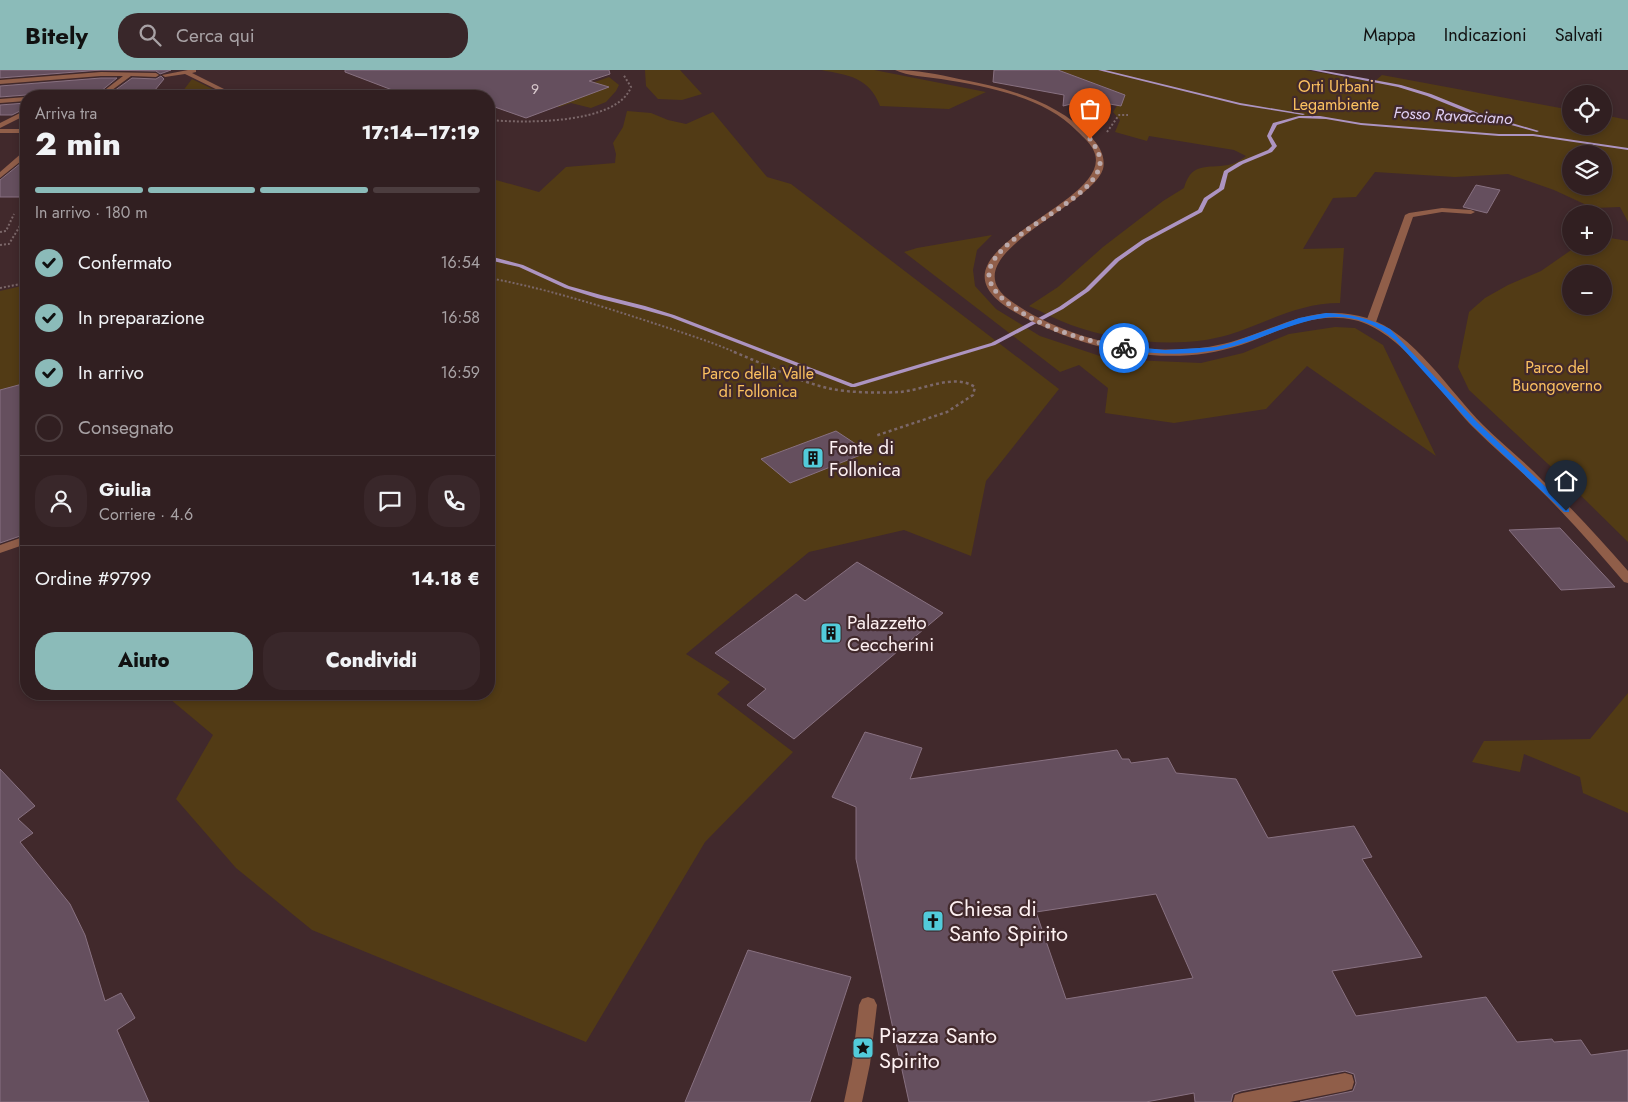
<!DOCTYPE html>
<html lang="it">
<head>
<meta charset="utf-8">
<style>
  :root { --surface:#311f21; --page:#39272a; --text:#f1f3f6; --muted:#a8a2a5; --line:#4c3d3f; --accent:#8bbbb9 }
  body { margin:0; font-family:Jost,sans-serif; background:var(--page); color:var(--text); height:100vh; display:flex; flex-direction:column; font-size:19px; white-space:nowrap }
  * { box-sizing:border-box; margin:0 }
  p { font-size:16px; color:var(--muted) }
  .icon { flex:none; width:28px; height:28px; fill:none; stroke:currentColor; stroke-width:2; stroke-linecap:round; stroke-linejoin:round }
  .map { position:relative; flex:1; overflow:hidden }
  .side { position:absolute; left:20px; top:20px; width:475px; height:610px; display:flex; flex-direction:column; background:var(--surface); border-radius:20px; box-shadow:0 2px 8px #0003,0 0 0 1px var(--line) }
  .side>* { flex:none }
  .controls { position:absolute; left:1562px; top:15px; display:grid; gap:10px }
  .controls a { display:grid; place-items:center; width:50px; height:50px; border-radius:50%; background:var(--surface); box-shadow:0 2px 8px #0003,0 0 0 1px var(--line); font-size:25px }
  .pin { position:absolute; display:grid; place-items:center; width:42px; height:42px; color:#fff; margin:-51px -21px; border-radius:50% 50% 50% 0; rotate:-45deg; box-shadow:0 0 5px #0007 }
  .pin .icon { rotate:45deg }
  .courier { position:absolute; display:grid; place-items:center; width:50px; height:50px; margin:-25px; border:4px solid #1a73e8; border-radius:50%; background:#fff; color:#222; box-shadow:0 1px 6px #0007 }
  .headline em { font-style:normal; font-weight:800 }
  .headline div { display:flex; flex-direction:column-reverse }
  .headline { display:flex; align-items:center; justify-content:space-between; height:85px; padding:0 15px }
  h1 { font-size:32px; font-weight:800; line-height:38px }
  .bar { display:grid; grid-template-columns:repeat(4,1fr); gap:8px 5px; align-content:center; height:60px; padding:0 15px }
  .bar i { height:6px; border-radius:4px; background:var(--line) }
  .bar .selected { background:var(--accent) }
  .bar p { grid-column:span 4 }
  .line { display:flex; align-items:center; gap:12px; padding:0 15px; border-top:1px solid var(--line) }
  .line div { flex:1 }
  .round { display:grid; place-items:center; flex:none; width:52px; height:52px; border-radius:20px; background:var(--page) }
  ol { padding:0 15px; list-style:none }
  li { display:flex; align-items:center; gap:15px; height:55px }
  li p { margin-inline-start:auto }
  li .icon { padding:5px; border-radius:50%; background:var(--accent); color:#111; stroke-width:4 }
  li:last-child { color:var(--muted) }
  li i { width:28px; height:28px; border:2px solid var(--line); border-radius:50% }
  .action { display:flex; gap:10px; margin-top:auto; padding:10px 15px }
  .action a { flex:1; height:58px; border-radius:20px; background:var(--accent); color:#111; font-size:20px; font-weight:800; line-height:58px; text-align:center }
  .action a+a { background:var(--page); color:var(--text) }
  header { display:flex; align-items:center; gap:30px; box-sizing:border-box; height:70px; padding:0 25px; background:var(--accent); color:#111 }
  header strong { font-size:24px }
  nav { display:flex; gap:28px; margin-inline-start:auto; font-size:18px }
  .search { width:350px; height:45px; background:var(--page); display:flex; align-items:center; gap:12px; box-sizing:border-box; padding:0 18px; border-radius:20px; color:var(--muted); font-size:19px }
  .map>svg:first-child { display:block }
  .green { fill:#523b15; fill-rule:evenodd }
  .lines { fill:none; stroke-linecap:round; stroke-linejoin:round }
  .stream { fill:#ad94c1; fill-rule:evenodd }
  .building { fill:#654f5e; stroke:#887181; fill-rule:evenodd }
  .path-far1 { stroke:#7b6769; stroke-width:2; stroke-dasharray:2 2; stroke-linecap:butt }
  .path { stroke:#7b6769; stroke-width:2.5; stroke-dasharray:3 3; stroke-linecap:butt }
  .service { fill:#905e49; fill-rule:evenodd }
  .pedestrian { fill:#905e49; fill-rule:evenodd }
  .minor { fill:#905e49; fill-rule:evenodd }
  .tertiary { fill:#905e49; fill-rule:evenodd }
  .route { fill:#1a73e8 }
  .done { stroke:#bbaaac; stroke-width:5; stroke-dasharray:0 9 }
  .labels { text-anchor:middle; stroke-width:4.5; stroke-linejoin:round; paint-order:stroke }
  .far-number-label { font-size:14px; fill:#d7c8cc }
  .far-park-label { font-size:16px; fill:#fcc160; stroke:#41292c }
  .far-water-label { font-size:16px; font-style:italic; fill:#e0cff4; stroke:#41292c }
  .poi-label { font-size:19px; fill:#fdf0f1; stroke:#41292c; text-anchor:start }
  .near-poi-label { font-size:22px; fill:#fdf0f1; stroke:#41292c; text-anchor:start }
</style>
</head>
<body>
<header>
<strong>Bitely</strong>
<div class="search"><svg class="icon" aria-label="search" viewBox="0 0 24 24"><circle cx="10" cy="10" r="6"/><path d="M15 15l6 6"/></svg>Cerca qui</div>
<nav><a>Mappa</a><a>Indicazioni</a><a>Salvati</a></nav>
</header>
<div class="map">
<svg width="1628" height="1032" viewBox="0 0 1628 1032">
  <rect width="100%" height="100%" fill="#41292c"/>
  <path class="green" d="M645,0H680L702,24L682,30L658,29L646,16Z
    M821,0H874L986,22L949,39L880,36C869,7 848,5 821,0Z
    M1058,0H1305L1374,12L1382,5L1571,40V56H1604V45L1628,50V152L1620,137L1593,138L1554,120L1508,104L1455,107L1375,102L1356,127L1333,128L1303,179L1344,178L1340,233C1297,233 1267,253 1228,265C1179,279 1118,272 1071,255C1057,250 1043,242 1029,236L1058,217L1103,177L1163,131L1184,118C1192,89 1211,100 1232,94C1237,93 1242,89 1246,86L1234,80L1149,66L1147,71L1115,62L1120,50L1113,42L1120,31L1115,21ZM1571,84H1604V116H1571Z
    M609,7L619,15L616,21L606,32L591,38L571,33L559,37L540,31Z
    M192,9L227,26H179Z
    M627,41L651,43L668,50L686,54L713,42L767,107L791,114L1059,319L986,411L971,486L904,460L809,482L686,584L730,612L717,624L793,682L705,772L586,972L312,860L236,798L176,729L213,665L164,624H489V108L539,122L566,97L615,93L616,84L613,73L623,57Z
    M992,165L977,180L973,200L975,216L996,239L1040,266L1109,289L1201,293L1243,283L1289,264L1335,257L1355,258L1383,275L1436,386L1307,296L1266,339L1174,353L1105,343L1108,318L1079,295L1060,302L904,182L917,178Z
    M1604,167L1628,171V472L1563,408L1469,320L1458,297L1469,242L1485,228L1508,215L1541,201L1577,176H1604ZM1571,204H1604V236H1571Z
    M26,215V313L0,320V221Z
    M1628,623V743L1583,723L1580,707L1524,684L1520,702L1472,692L1484,671L1590,669Z"/>
  <g class="lines">
    <path class="stream" d="M1098,0H1105L1240,33L1305,44L1303,45L1240,35Z
      M1311,0H1320L1401,15L1431,24L1478,43L1539,61L1537,62L1474,45L1427,26L1398,17Z
      M1299,46H1320L1361,53L1499,64H1533L1628,78V80L1533,66H1499L1361,55L1326,49L1299,48L1277,55L1271,66L1277,76L1272,82L1243,94L1228,103L1224,119L1208,130L1202,142L1146,172L1119,191L1089,221L1063,239L995,275L855,317H851L670,247L641,239L597,228L565,218L519,197L489,190V186L523,195L569,216L601,225L645,236L674,245L853,314L991,273L1059,237L1085,219L1115,189L1142,170L1198,140L1204,128L1219,118L1224,101L1239,92L1268,80L1272,76L1267,66L1273,53Z"/>
  </g>
  <path class="building" d="M0,0H171L160,4L156,1L101,0L0,8Z
    M345,0H609L610,4L589,11L609,17L526,48L489,35V26H408L345,2Z
    M994,0H1058L1125,25L1121,36L1087,30L1063,36L1064,25L993,12Z
    M161,6L164,9L150,26H107L132,8L156,9Z
    M101,8H117L95,26L26,25L0,27V16Z
    M26,33V38L12,45H0V35Z
    M26,89V127H0V110Z
    M1476,115L1500,120L1487,143L1463,137Z
    M26,313V464L0,473V320Z
    M836,361L868,382L790,413L761,389Z
    M1560,458L1615,517L1561,520L1509,460Z
    M857,492L943,543L794,669L747,635L766,619L715,583L796,524L805,531Z
    M865,662L922,678L910,709L1117,680L1122,689H1129L1131,693L1168,688L1176,703L1236,709L1268,768L1354,756L1372,787L1362,789L1422,887L1332,901L1356,946L1486,927L1517,972L1552,969L1554,972L1581,970L1591,985L1628,980V1032H1300L1353,1021L1356,1013L1354,1004L1345,1001L1241,1021L1233,1024L1231,1032H1195L1194,1023L1146,1032H909L856,789V737L832,727ZM1156,824L1193,908L1066,929L1036,842Z
    M0,699L35,736L18,749L33,763L20,772L70,834L85,865L105,931L121,923L135,948L117,960L149,1032H0Z
    M748,880L851,907L810,1032H685Z"/>
  <g class="lines">
    <path class="path-far1" d="M489,50C522,53 617,55 631,17L623,4
      M1107,62L1119,45H1128
      M0,162L6,161L14,144
      M0,175L9,174L26,146
      M489,208C543,218 595,234 647,251C677,261 707,270 737,283
      M0,218L26,213"/>
    <path class="path" d="M734,282C764,294 795,310 827,318C849,323 878,323 900,322C924,320 954,303 975,317L973,325L947,342L875,366"/>
    <path class="service" d="M1442,138L1471,140L1475,142L1471,144L1442,142L1413,147L1376,252L1374,254H1368L1366,252L1405,145L1409,143Z"/>
    <path class="pedestrian" d="M0,59H26V63H0Z
      M1345,1003L1352,1005L1354,1012L1352,1019L1345,1021L1290,1032H1233L1235,1025L1242,1023Z"/>
    <path class="minor" d="M188,0H196V2L192,3L238,26H230L185,4L165,7L162,5Z
      M101,2L156,3L159,5L156,7L131,6L104,26H97L123,6H101L0,14V10Z
      M26,27V31L0,33V29Z
      M26,40V45L0,58V53Z
      M23,82H26V87L0,108V102Z
      M26,466V474L0,483V475Z
      M868,927L874,929L877,935L870,994L862,1032H844L852,994L859,935L862,929Z"/>
    <path class="tertiary" d="M895,0C916,0 938,4 959,9C1008,18 1056,31 1091,67C1099,75 1106,87 1103,99C1091,138 947,186 1011,231C1070,273 1162,291 1231,272C1280,258 1314,232 1367,248C1413,262 1450,322 1483,355C1502,374 1524,391 1543,411C1573,439 1601,470 1628,501V513L1624,512C1596,479 1567,446 1536,416C1516,396 1495,379 1475,359C1442,326 1401,260 1354,250C1313,241 1278,262 1241,275C1166,300 1079,279 1013,241C913,182 1111,137 1095,84C1092,74 1084,68 1077,61C1045,27 985,16 941,9C926,7 908,6 895,0Z"/>
  </g>
  <path class="route" d="M1326,243C1350,244 1369,248 1390,259L1477,352L1569,439V442H1564L1472,355L1395,270C1339,223 1291,260 1234,276C1210,283 1180,285 1155,283C1145,282 1129,283 1121,278L1124,276L1165,280L1216,277L1231,273L1299,248Z"/>
  <g class="lines">
    <path class="done" d="M1090,69C1098,80 1104,90 1097,103C1079,138 995,166 989,202C988,214 997,224 1005,231C1038,257 1084,271 1124,278"/>
  </g>
  <defs>
    <g id="building-square" transform="scale(1.125)"><rect x="-9" y="-9" width="18" height="18" rx="4" fill="#52cbda" stroke="#41292c"/><path d="M-4-6H4V6H1V3H-1V6H-4ZM-2.5-4.3h1.7v1.8h-1.7ZM.8-4.3h1.7v1.8H.8ZM-2.5-1h1.7V.8h-1.7ZM.8-1h1.7V.8H.8Z" fill="#111"/></g>
    <g id="church-square" transform="scale(1.125)"><rect x="-9" y="-9" width="18" height="18" rx="4" fill="#52cbda" stroke="#41292c"/><path d="M-1.2-6h2.4v3.5h3.3v2.4h-3.3V6h-2.4V-.1h-3.3v-2.4h3.3Z" fill="#111"/></g>
    <g id="sight-square" transform="scale(1.125)"><rect x="-9" y="-9" width="18" height="18" rx="4" fill="#52cbda" stroke="#41292c"/><path d="M0-6L1.8-2.2L6-1.7L2.9 1.2L3.7 5.4L0 3.3L-3.7 5.4L-2.9 1.2L-6-1.7L-1.8-2.2Z" fill="#111"/></g>
  </defs>
  <g fill-rule="evenodd">
    <use href="#building-square" x="813" y="388"/>
    <use href="#building-square" x="831" y="563"/>
    <use href="#church-square" x="933" y="851"/>
    <use href="#sight-square" x="863" y="978"/>
  </g>
  <g class="labels">
    <g class="far-number-label">
      <text x="535" y="24">9</text>
    </g>
    <g class="far-park-label">
      <text x="1336" y="22">Orti Urbani<tspan x="1336" dy="18">Legambiente</tspan></text>
      <text x="1557" y="303">Parco del<tspan x="1557" dy="18">Buongoverno</tspan></text>
      <text x="758" y="309">Parco della Valle<tspan x="758" dy="18">di Follonica</tspan></text>
    </g>
    <g class="far-water-label">
      <text transform="translate(1453 45) rotate(3)" y="6">Fosso Ravacciano</text>
    </g>
    <g class="poi-label">
      <text x="829" y="384">Fonte di<tspan x="829" dy="22">Follonica</tspan></text>
      <text x="847" y="559">Palazzetto<tspan x="847" dy="22">Ceccherini</tspan></text>
    </g>
    <g class="near-poi-label">
      <text x="949" y="846">Chiesa di<tspan x="949" dy="25">Santo Spirito</tspan></text>
      <text x="879" y="973">Piazza Santo<tspan x="879" dy="25">Spirito</tspan></text>
    </g>
  </g>
</svg>
<div class="controls">
<a><svg class="icon" aria-label="locate" viewBox="0 0 24 24"><circle cx="12" cy="12" r="6"/><path d="M12 2v4M12 18v4M2 12h4M18 12h4"/></svg></a>
<a><svg class="icon" aria-label="layers" viewBox="0 0 24 24"><path d="M12 4l9 5-9 5-9-5zM3 14l9 5 9-5"/></svg></a>
<a>+</a>
<a>−</a>
</div>
<div class="pin" style="left:1090px;top:69px;background:#ea580c"><svg class="icon" aria-label="bag" viewBox="0 0 24 24"><path d="M5 8h14l-1 12H6zM9 8a3 3 0 0 1 6 0"/></svg></div>
<div class="pin" style="left:1566px;top:441px;background:#1f2937"><svg class="icon" aria-label="home" viewBox="0 0 24 24"><path d="M3 11l9-7 9 7M6 9v11h12V9"/></svg></div>
<div class="courier" style="left:1124px;top:278px"><svg class="icon" aria-label="bike" viewBox="0 0 24 24"><circle cx="6" cy="16" r="4"/><circle cx="18" cy="16" r="4"/><path d="M6 16l4-8h5l3 8M10 8l3 8H6M13 5h3"/></svg></div>
<section class="side">
<div class="headline"><div><h1>2 min</h1><p>Arriva tra</p></div><em>17:14–17:19</em></div>
<div class="bar"><i class="selected"></i><i class="selected"></i><i class="selected"></i><i></i><p>In arrivo · 180 m</p></div>
<ol>
<li><svg class="icon" aria-label="check" viewBox="0 0 24 24"><path d="M5 12l5 5 9-10"/></svg>Confermato<p>16:54</p></li>
<li><svg class="icon" aria-label="check" viewBox="0 0 24 24"><path d="M5 12l5 5 9-10"/></svg>In preparazione<p>16:58</p></li>
<li><svg class="icon" aria-label="check" viewBox="0 0 24 24"><path d="M5 12l5 5 9-10"/></svg>In arrivo<p>16:59</p></li>
<li><i></i>Consegnato</li>
</ol>
<div class="line" style="height:90px"><a class="round"><svg class="icon" aria-label="person" viewBox="0 0 24 24"><circle cx="12" cy="8" r="4"/><path d="M4 21q1-7 8-7t8 7"/></svg></a><div><b>Giulia</b><p>Corriere · 4.6</p></div><a class="round"><svg class="icon" aria-label="chat" viewBox="0 0 24 24"><path d="M4 5h16v11H9l-5 4z"/></svg></a><a class="round"><svg class="icon" aria-label="phone" viewBox="0 0 24 24"><path d="M5 4h4l2 5-3 2q2 4 5 5l2-3 5 2v4C11 20 4 13 5 4z"/></svg></a></div>
<div class="line" style="height:65px"><div>Ordine #9799</div><b>14.18 €</b></div>
<div class="action"><a>Aiuto</a><a>Condividi</a></div>
</section>
</div>
</body>
</html>
